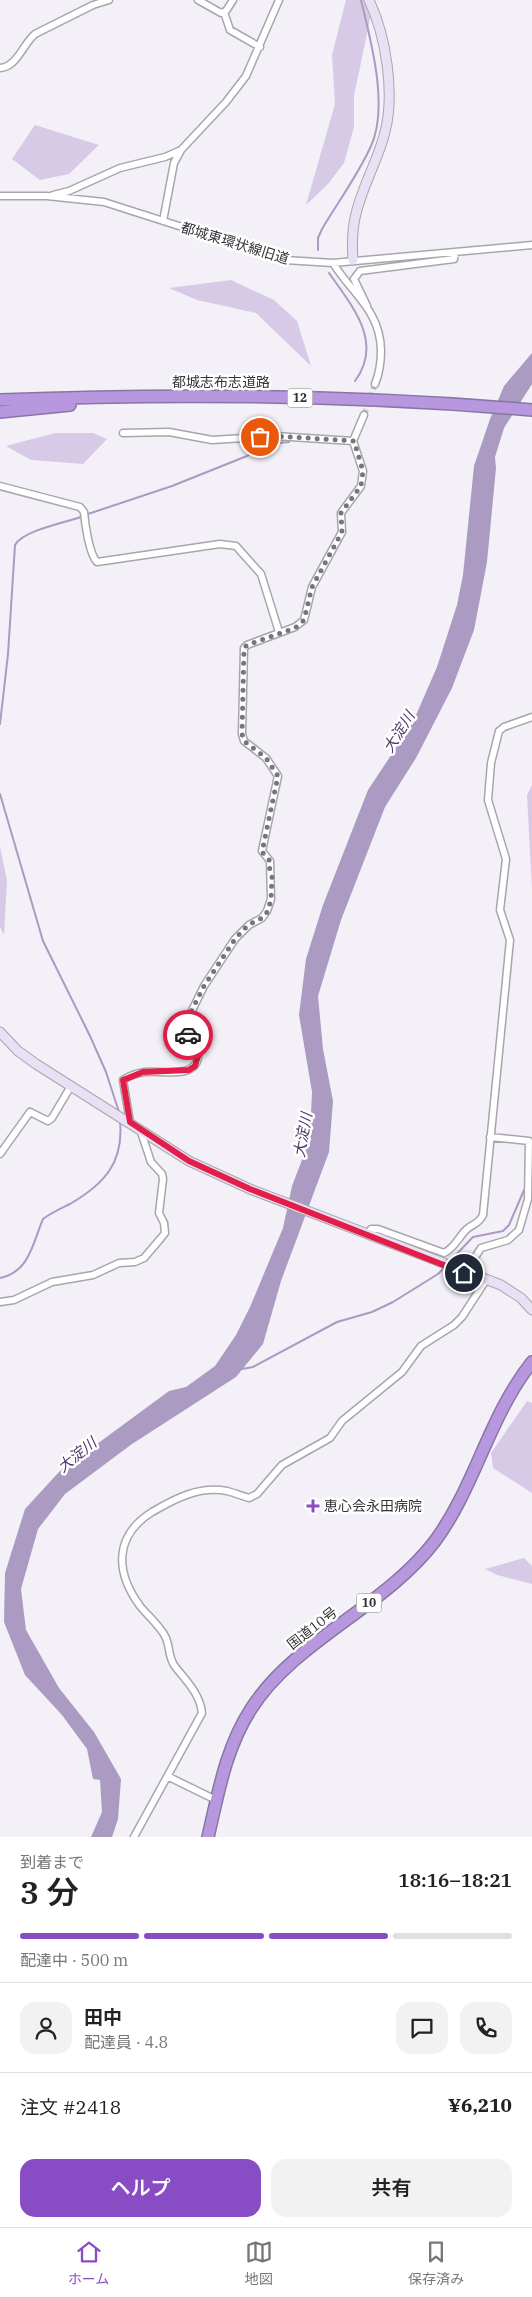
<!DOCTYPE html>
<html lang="ja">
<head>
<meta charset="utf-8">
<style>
  :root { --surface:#fff; --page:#f2f2f2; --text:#222; --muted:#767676; --line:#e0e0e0; --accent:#884dc4 }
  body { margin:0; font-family:"IBM Plex Serif","Noto Sans JP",serif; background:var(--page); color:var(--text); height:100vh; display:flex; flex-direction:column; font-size:19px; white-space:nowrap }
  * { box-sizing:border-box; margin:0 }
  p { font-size:16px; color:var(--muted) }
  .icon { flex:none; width:28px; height:28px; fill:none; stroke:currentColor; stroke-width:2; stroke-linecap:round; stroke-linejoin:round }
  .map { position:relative; height:1837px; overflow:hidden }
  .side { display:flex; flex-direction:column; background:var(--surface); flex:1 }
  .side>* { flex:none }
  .pin { position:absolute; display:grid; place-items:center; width:42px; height:42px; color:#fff; margin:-21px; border:2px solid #fff; border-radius:50%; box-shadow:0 1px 5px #0007 }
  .courier { position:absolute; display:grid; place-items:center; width:50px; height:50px; margin:-25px; border:4px solid #e11d48; border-radius:50%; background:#fff; color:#222; box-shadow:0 1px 6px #0007 }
  .headline em { font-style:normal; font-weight:600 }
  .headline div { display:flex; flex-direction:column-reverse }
  .headline { display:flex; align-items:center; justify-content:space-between; height:85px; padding:0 20px }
  h1 { font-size:32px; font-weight:600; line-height:38px }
  .bar { display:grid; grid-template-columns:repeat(4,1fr); gap:8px 5px; align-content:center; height:60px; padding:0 20px }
  .bar i { height:6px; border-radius:4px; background:var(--line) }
  .bar .active { background:var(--accent) }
  .bar p { grid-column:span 4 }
  .line { display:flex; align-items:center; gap:12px; padding:0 20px; border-top:1px solid var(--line) }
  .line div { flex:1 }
  .round { display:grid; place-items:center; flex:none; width:52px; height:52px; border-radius:15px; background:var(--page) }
  .action { display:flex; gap:10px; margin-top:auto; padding:10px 20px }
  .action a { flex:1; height:58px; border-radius:15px; background:var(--accent); color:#fff; font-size:20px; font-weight:600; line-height:58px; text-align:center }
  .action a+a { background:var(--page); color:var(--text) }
  .dock { display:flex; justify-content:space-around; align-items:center; height:70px; border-top:1px solid var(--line); background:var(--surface); font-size:14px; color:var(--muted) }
  .dock a { display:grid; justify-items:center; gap:2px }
  .dock .active { color:var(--accent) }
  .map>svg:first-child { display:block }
  .green { fill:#d6cae7 }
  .water { fill:#ab9ac2 }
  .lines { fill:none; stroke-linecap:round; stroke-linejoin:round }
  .stream { stroke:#ab9ac2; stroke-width:2 }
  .street-tunnel { stroke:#cdcad0; stroke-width:6; stroke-dasharray:6 3; stroke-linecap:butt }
  .street-casing { stroke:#a8a6ac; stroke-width:9 }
  .secondary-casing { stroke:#a8a6ac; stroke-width:11 }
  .highway-casing { stroke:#8975a4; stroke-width:14 }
  .street { stroke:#fff; stroke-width:6 }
  .secondary { stroke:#e9e0f5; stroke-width:9 }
  .highway { stroke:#b798df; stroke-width:11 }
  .done { stroke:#777579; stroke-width:5; stroke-dasharray:0 9 }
  .route { stroke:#e11d48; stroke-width:6 }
  .poi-dot { fill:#884dc4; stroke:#fff; stroke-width:2 }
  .labels { text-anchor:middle; stroke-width:5; stroke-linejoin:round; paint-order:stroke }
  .shield { fill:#fff; stroke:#717072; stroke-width:1 }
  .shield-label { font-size:12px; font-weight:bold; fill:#343335 }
  .street-label { font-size:14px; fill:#343335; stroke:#fff }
  .poi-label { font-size:14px; fill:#343335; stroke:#fff; text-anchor:start }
  .water-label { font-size:15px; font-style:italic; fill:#4e366a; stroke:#fff }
</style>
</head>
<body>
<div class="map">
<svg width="532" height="1837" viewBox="0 0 532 1837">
  <rect width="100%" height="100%" fill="#f3f0f7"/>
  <path class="green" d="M346,0H374L354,96V127L344,163L328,184L306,205L335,104L332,55Z
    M35,125L99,145L69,174L40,180L12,159Z
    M231,280L274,300L297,321L311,366L256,313L197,300L169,288Z
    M55,433H93L107,439L83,464L31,460L6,446Z
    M532,785V889L527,795Z
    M0,847L7,880L4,935L0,927Z
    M527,1401L532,1403V1493L493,1468L491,1453Z
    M524,1558L532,1566V1584L497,1575L485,1569Z"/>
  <path class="water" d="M532,353V384L504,428L495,457L496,468L487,562L474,630L452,688L416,758L385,807L341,920L318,996L323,1049L333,1101L329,1152L281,1281L263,1344L236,1377L132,1444L65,1494L38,1529L21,1589L26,1630L59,1688L94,1732L121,1779L118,1819L112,1837H91L102,1812L100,1780L93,1779L87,1749L62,1715L25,1675L4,1622L5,1573L25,1509L59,1472L169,1391L186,1387L215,1366L236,1335L250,1307L283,1228L292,1186L310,1139L312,1092L299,1015L306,959L323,905L368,790L413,722L437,667L457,605L463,575L474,466L490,419L504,386Z"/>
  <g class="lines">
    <path class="stream" d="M318,250V238L322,229C338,202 358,175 371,146C389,107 371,41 361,0
      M329,273C352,306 384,342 355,381
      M88,514L172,486L247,456L268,444L289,442
      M0,724L8,654L15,545C22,531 66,522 81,517
      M0,794L43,941L90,1036L106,1072L119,1112
      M449,1262L473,1237L503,1231L509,1225L524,1190H532
      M0,1278C30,1272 33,1242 43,1219C51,1213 60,1209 70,1204C104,1184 124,1163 120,1121
      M242,1369L253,1367L337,1322L372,1312L393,1302L438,1274L444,1268"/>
    <path class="street-tunnel" d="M364,415L375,384"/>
    <g class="street-casing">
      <path id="street" d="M198,0L221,13L226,11L233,0
        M224,12L230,30L260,47
        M0,68C17,67 23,44 35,34L93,5L109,0
        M53,195L69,191L120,168L165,157L181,150L226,102L246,76L279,0
        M0,196H47L104,202L285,260L333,263L532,245
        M163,221L174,163L181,150
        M333,263C352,294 380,310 381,350C381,363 380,372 375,384
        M367,306L354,279L360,271L454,259L455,252
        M123,433L169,432L212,440L275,436L353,441
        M0,486L80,507L84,512C85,523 89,554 97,562L220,544L236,546L261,574L279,632
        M130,1122L123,1080C129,1076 137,1073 145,1072C160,1070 198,1080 198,1055L184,1027L204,986L235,939L249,925L262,918L267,911L271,899L270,861L262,851L278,776L266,758L244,741L242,734L244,648L247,645L295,627L304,620L312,587L342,532L341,513L361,486L363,471L353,441L364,415
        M0,1154L30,1112L48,1121L52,1118L71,1086
        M367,1234L371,1229H378L444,1253C455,1248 459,1236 467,1229C474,1223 479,1224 483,1215L510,940L500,910L506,859L488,800L491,763L499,731L504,727L532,717
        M465,1273L481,1248L508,1240L519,1230L528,1199L529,1141L490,1137
        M0,1302L14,1300L52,1282L93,1275L119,1263L135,1262L144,1258L161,1238L165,1233L164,1223L159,1213L163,1179L162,1174L151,1162L140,1129
        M169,1777L216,1800
        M134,1837L202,1713C200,1693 185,1680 174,1665C168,1656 170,1645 165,1636C159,1625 148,1616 140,1606C115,1572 114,1536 152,1512C176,1498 199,1486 227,1491C235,1493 242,1496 249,1498L257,1494L282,1465L330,1438L342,1421L402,1372L421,1346L454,1325L462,1317L486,1280"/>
    </g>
    <g class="secondary-casing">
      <path id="secondary" d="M353,260C352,246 352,232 355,218C361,188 378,161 385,132C395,93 386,36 369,0
        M0,1032L18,1051L36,1064L189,1161L250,1189L501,1285L521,1298L532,1310"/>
    </g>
    <g class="highway-casing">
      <path id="highway" d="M0,400C177,393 355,395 532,410
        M0,412L70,405
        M208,1837C218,1794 226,1747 251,1709C294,1641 385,1607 435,1541C475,1487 489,1416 532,1362"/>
    </g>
    <use href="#street" class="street"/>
    <use href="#secondary" class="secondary"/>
    <use href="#highway" class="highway"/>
  </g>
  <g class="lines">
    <path class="done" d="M188,1035L184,1026L204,986L235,939L248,925L262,918L268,911L271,899L272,877L269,866L270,861L262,852L278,776L266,758L244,741L242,734L244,648L247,645L295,628L304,620L312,587L342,532L341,513L361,486L363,471L354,441L275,436L260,437"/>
    <path class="route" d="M188,1035L198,1056L195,1066L189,1070L143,1072L123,1080L130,1122L189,1161L250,1189L464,1273"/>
  </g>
  <path class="poi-dot" d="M310.5 1498.5h5v5h5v5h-5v5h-5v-5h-5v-5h5z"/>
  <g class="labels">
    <g class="shield">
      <rect x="287.5" y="388.5" width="25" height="19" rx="4"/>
      <rect x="356.5" y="1593.5" width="25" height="19" rx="4"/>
    </g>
    <g class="shield-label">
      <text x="300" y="402">12</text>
      <text x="369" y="1607">10</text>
    </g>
    <g class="street-label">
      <text transform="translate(235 243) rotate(17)" y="5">都城東環状線旧道</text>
      <text x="221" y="387">都城志布志道路</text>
      <text transform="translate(312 1628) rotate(-38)" y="5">国道10号</text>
    </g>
    <g class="poi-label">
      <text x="324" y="1511">恵心会永田病院</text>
    </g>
    <g class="water-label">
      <text transform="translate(399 732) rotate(-58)" y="5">大淀川</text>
      <text transform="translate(303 1135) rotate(-80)" y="5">大淀川</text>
      <text transform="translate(77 1455) rotate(-39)" y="5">大淀川</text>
    </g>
  </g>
</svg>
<div class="pin" style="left:260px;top:437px;background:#ea580c"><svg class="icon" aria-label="bag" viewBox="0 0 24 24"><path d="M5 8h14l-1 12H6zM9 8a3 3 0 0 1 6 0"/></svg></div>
<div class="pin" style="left:464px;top:1273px;background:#1f2937"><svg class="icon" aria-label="home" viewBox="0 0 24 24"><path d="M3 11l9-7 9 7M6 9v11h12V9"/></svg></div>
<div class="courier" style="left:188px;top:1035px"><svg class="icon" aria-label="car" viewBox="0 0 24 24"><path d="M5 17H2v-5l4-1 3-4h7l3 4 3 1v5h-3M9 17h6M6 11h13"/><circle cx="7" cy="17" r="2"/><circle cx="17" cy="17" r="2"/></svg></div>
</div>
<section class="side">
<div class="headline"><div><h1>3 分</h1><p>到着まで</p></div><em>18:16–18:21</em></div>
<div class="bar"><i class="active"></i><i class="active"></i><i class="active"></i><i></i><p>配達中 · 500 m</p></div>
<div class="line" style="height:90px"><a class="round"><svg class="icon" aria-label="person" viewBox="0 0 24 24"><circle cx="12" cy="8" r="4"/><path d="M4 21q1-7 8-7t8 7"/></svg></a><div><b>田中</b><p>配達員 · 4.8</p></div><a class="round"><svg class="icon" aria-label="chat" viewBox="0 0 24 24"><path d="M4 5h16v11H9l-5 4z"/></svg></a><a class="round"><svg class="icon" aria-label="phone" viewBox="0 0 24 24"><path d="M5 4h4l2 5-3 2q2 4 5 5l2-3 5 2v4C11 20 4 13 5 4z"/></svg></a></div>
<div class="line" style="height:65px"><div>注文 #2418</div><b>¥6,210</b></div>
<div class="action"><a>ヘルプ</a><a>共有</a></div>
</section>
<nav class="dock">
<a class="active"><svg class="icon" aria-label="home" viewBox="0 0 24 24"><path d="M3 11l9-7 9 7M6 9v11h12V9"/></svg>ホーム</a>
<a><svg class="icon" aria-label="map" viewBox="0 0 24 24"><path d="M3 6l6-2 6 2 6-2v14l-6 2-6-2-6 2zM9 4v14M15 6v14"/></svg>地図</a>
<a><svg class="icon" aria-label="saved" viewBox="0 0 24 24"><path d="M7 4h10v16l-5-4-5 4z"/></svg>保存済み</a>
</nav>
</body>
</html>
